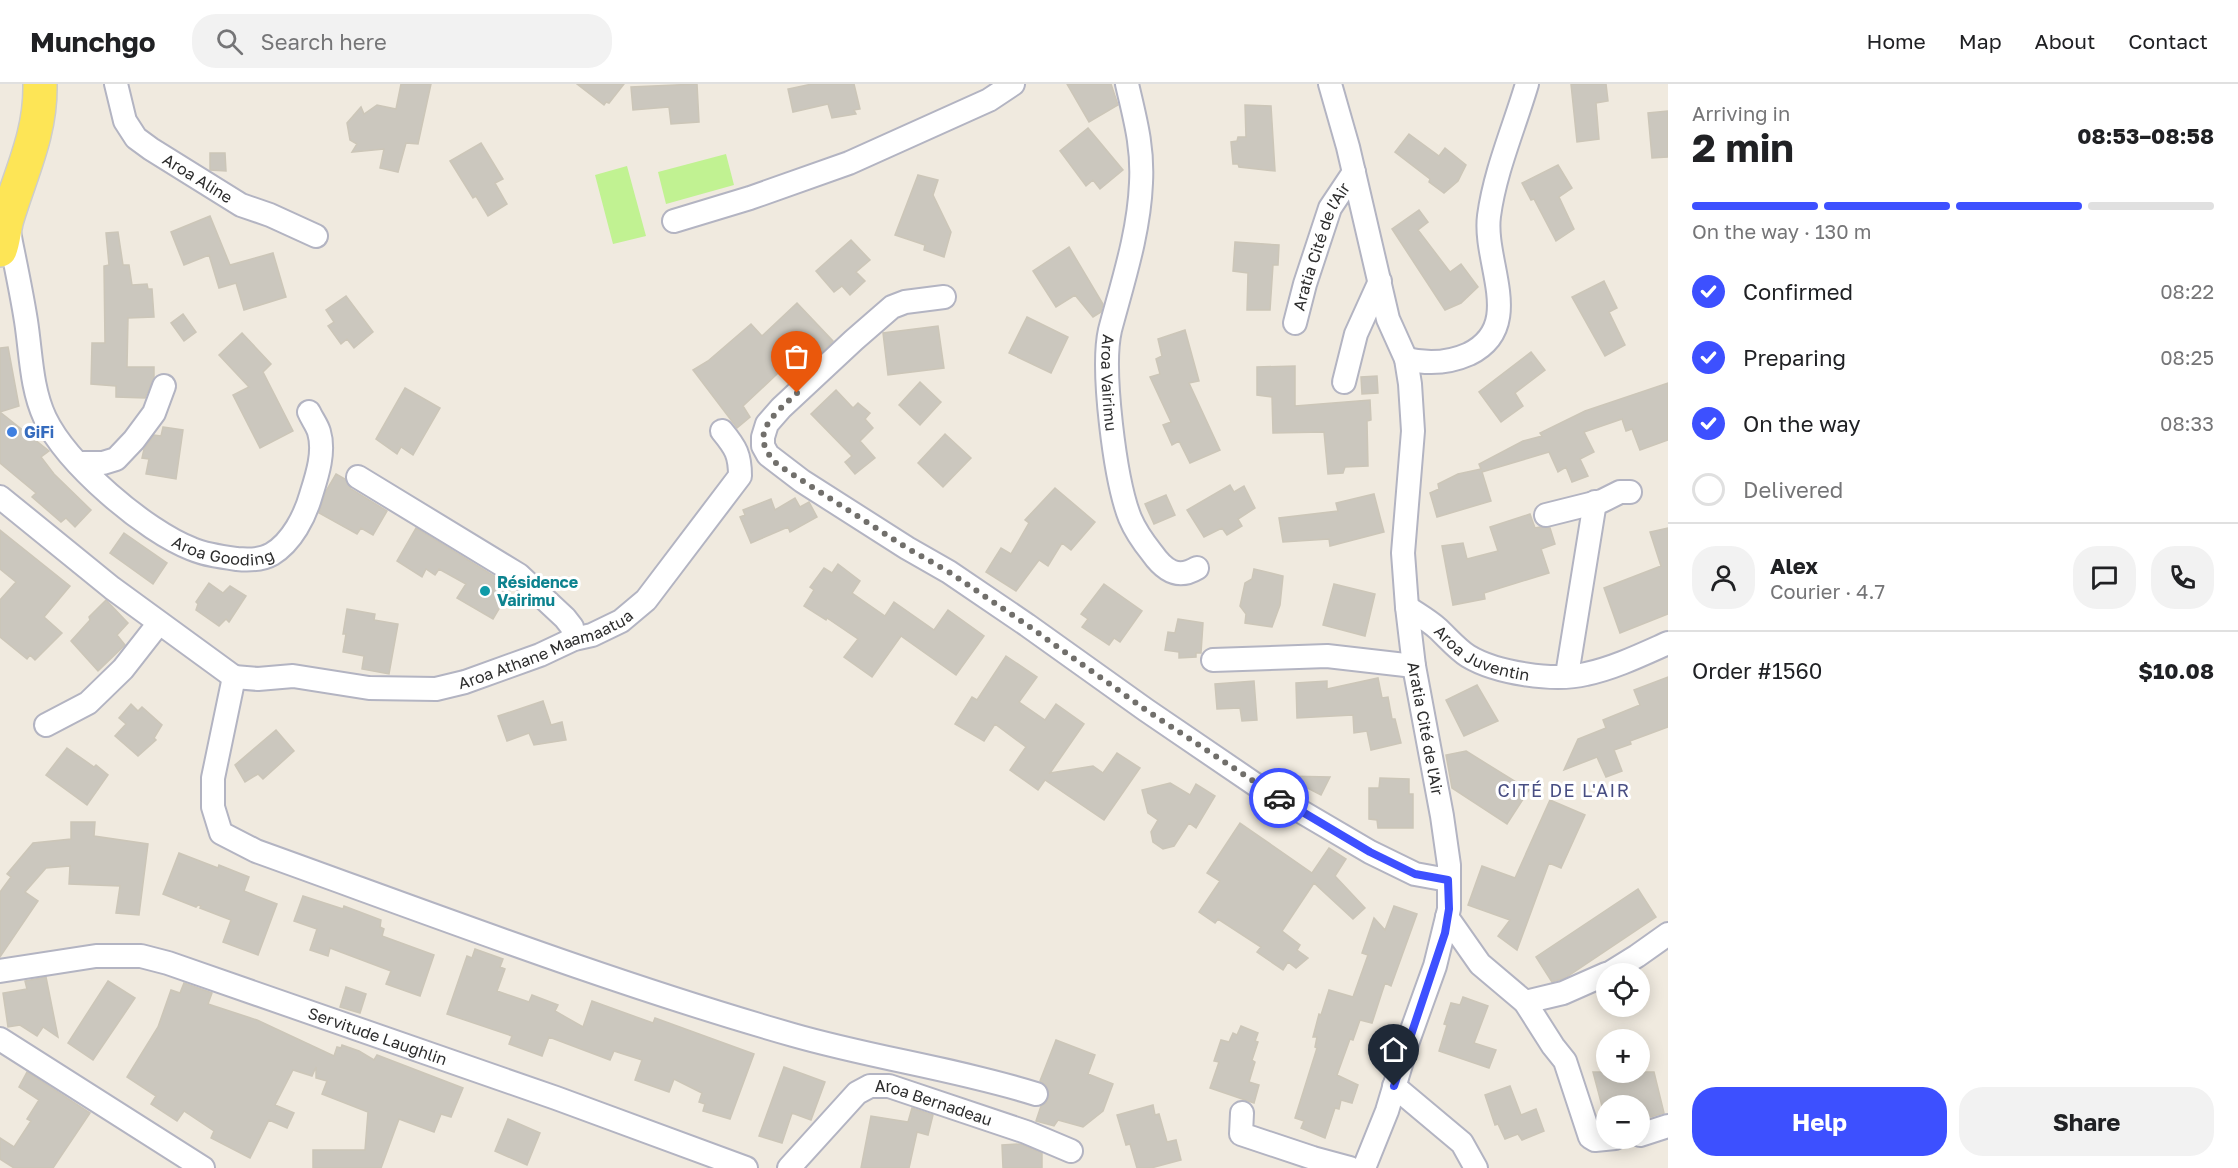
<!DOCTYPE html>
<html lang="en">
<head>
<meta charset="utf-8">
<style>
  :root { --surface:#fff; --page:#f2f2f2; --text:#202124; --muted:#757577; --line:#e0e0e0; --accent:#3d50ff }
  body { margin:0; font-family:"Golos Text",sans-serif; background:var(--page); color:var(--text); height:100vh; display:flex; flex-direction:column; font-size:22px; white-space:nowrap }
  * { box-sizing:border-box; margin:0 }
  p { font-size:20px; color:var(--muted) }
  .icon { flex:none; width:33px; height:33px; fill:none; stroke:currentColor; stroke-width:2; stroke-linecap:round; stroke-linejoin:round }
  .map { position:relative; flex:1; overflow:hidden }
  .panel { display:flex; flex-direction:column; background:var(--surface); width:570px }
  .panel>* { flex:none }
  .controls { position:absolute; left:1596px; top:879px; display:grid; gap:12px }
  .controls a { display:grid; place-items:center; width:54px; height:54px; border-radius:50%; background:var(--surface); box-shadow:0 3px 15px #0003; font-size:30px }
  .pin { position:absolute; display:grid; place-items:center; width:51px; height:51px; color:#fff; margin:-62px -26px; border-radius:50% 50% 50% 0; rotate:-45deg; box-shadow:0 0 6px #0007 }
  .pin .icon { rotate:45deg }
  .courier { position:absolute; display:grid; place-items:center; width:60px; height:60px; margin:-30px; border:4px solid #3d50ff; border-radius:50%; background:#fff; color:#222; box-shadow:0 2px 8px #0007 }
  .head em { font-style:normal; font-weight:700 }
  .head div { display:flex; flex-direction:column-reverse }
  .head { display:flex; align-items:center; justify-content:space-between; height:102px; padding:0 24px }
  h1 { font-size:39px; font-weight:700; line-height:45px }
  .bar { display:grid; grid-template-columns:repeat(4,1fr); gap:9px 6px; align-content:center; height:72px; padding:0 24px }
  .bar i { height:8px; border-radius:4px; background:var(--line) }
  .bar .selected { background:var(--accent) }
  .bar p { grid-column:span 4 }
  .line { display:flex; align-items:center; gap:15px; padding:0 24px; border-top:2px solid var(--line) }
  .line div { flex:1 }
  .round { display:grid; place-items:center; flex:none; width:63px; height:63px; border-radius:24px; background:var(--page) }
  ol { padding:0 24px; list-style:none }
  li { display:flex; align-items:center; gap:18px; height:66px }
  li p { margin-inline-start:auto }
  li .icon { padding:6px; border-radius:50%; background:var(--accent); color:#fff; stroke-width:4 }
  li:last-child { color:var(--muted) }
  li i { width:33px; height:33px; border:3px solid var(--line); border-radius:50% }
  .primary-button { display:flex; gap:12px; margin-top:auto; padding:12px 24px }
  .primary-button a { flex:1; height:69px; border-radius:24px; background:var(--accent); color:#fff; font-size:24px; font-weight:700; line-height:69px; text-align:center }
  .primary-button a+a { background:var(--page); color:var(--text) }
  header { display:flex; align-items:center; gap:36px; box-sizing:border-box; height:84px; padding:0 30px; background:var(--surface); border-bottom:2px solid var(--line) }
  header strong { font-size:28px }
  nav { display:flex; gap:33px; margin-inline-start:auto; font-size:21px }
  .search { width:420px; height:54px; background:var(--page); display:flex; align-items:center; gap:15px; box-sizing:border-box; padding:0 21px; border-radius:24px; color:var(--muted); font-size:22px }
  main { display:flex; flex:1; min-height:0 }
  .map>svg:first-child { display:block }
  .pitch { fill:#c1f292 }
  .building { fill:#cbc7be; stroke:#ccc6b8; stroke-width:1.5 }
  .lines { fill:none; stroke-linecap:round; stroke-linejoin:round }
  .minor-casing { stroke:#b3b4c2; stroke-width:26 }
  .primary-casing { stroke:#cdcdcd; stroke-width:36 }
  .minor { stroke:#fff; stroke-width:22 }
  .primary { stroke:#fde556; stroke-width:33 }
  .done { stroke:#716f6b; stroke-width:6; stroke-dasharray:0 10.8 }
  .route { stroke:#3d50ff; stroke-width:8 }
  .shop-dot { fill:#3f7fe0; stroke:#fff; stroke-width:2 }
  .culture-dot { fill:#0f9aa8; stroke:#fff; stroke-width:2 }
  .labels { text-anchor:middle; stroke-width:6; stroke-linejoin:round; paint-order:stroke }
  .street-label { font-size:16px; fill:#2d2d2d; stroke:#fff }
  .shop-label { font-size:16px; font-weight:bold; fill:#366cbe; stroke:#fff; text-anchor:start }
  .culture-label { font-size:16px; font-weight:bold; fill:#0d838f; stroke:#fff; text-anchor:start }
  .neighbourhood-label { font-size:18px; letter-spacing:1.5px; fill:#484e83; stroke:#fff }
</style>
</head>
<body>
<header>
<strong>Munchgo</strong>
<div class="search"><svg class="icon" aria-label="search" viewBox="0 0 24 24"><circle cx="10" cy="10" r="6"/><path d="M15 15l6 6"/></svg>Search here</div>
<nav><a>Home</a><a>Map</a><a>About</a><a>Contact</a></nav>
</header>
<main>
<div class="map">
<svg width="1668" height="1084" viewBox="0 0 1668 1084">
  <rect width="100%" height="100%" fill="#f0eadf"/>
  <path class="pitch" d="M726,70L734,101L666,120L658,88Z
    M627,82L646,152L613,160L595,91Z"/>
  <path class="building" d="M401,0H431L418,60L406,59L398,88L380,84L384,65L352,68L357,60L350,56L347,39L361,23L364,30L377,21L396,25Z
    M577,0H624L609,19L606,18L604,21Z
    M697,0L699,38L671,40L669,23L633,26L631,3Z
    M812,0H854L860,25L854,26L856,30L832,34L828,20L793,28L788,5Z
    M1067,0H1111L1118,21L1089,38Z
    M1571,0H1606L1608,17L1596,19L1599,55L1577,58Z
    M1245,21L1271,22L1275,87L1239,83L1238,80H1233L1231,58L1237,57L1238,53H1246Z
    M1668,27V73L1652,74L1648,29Z
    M1088,44L1123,86L1100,105L1093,96L1086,102L1060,67Z
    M1409,50L1439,72L1445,64L1466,81L1458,97L1444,109L1429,98L1430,95L1395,68Z
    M481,59L503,95L495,99L507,120L488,132L476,112L473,114L450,77Z
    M210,69H225L226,87L210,86Z
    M1558,81L1572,104L1559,113L1574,145L1556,157L1534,115L1531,116L1522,99Z
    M918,91L938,96L933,111L951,148L944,173L924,166L925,161L895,151Z
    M1419,126L1428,138L1418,146L1450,188L1461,180L1478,203L1461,219L1445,226L1392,145Z
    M210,132L230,181L273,169L286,213L244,226L236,199L219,204L209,171L184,181L171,148Z
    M118,148L123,181H129L132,201L147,200L148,205H152L154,233L128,234L127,283H154V293L145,314L116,313V302L91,300L92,259H105L104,182L109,181L106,149Z
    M851,156L870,176L856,188L865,197L850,211L842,202L834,208L816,187Z
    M1235,158L1279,161L1278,181H1273L1270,226H1247L1248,189L1233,187Z
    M1069,163L1103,220L1101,228L1093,233L1075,211L1056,223L1033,187Z
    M1604,197L1617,224L1609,228L1625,261L1605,272L1572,213Z
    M346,212L373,248L354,264L347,255L341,260L328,242L334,238L326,226Z
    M797,219L833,257L820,270L815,265L799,279L794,274L743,322L750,333L737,344L693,286L708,277L751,240L762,252Z
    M183,230L196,248L184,257L171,239Z
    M1027,233L1068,253L1051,289L1009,269Z
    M938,242L944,284L888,291L883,249Z
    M1185,246L1199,297L1189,299L1220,366L1190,379L1179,357L1172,361L1163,341L1171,338L1150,293L1160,290L1156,275L1162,272L1158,255Z
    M242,249L271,280L263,288L293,347L260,364L233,311L249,303L219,271Z
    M8,263L19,322L0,328V264Z
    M1531,268L1545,286L1515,309L1523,322L1501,338L1479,308Z
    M1295,282V322L1370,316L1371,336L1367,337L1368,382L1345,383L1343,389L1328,390L1324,348L1273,349L1272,313L1257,311V283Z
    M1377,292L1378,309L1362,310L1361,293Z
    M920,298L941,318L920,341L899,321Z
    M1668,299V356L1640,366L1632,345L1626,347L1622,335L1584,348L1594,368L1580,375L1588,392L1572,398L1566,383L1558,388L1549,368L1482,388L1491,417L1437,433L1430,409L1439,405L1438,400L1458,390L1481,385L1479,380L1523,357L1542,352L1540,349L1585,327Z
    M405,304L440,324L413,371L401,363L397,370L376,355Z
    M836,306L853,324L858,319L870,329L865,335L873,344L860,357L875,374L855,390L845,378L852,372L811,330Z
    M0,328L49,367L41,373L54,390L91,426L75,443L66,434L61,438L32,413L36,409L0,379Z
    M163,343L183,346L176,395L146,390L149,375L142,374L144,365L154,351L161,352Z
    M945,350L971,374L943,403L918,379Z
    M336,390L345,395L351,405L387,427L373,451L361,444L357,450L319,429L326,407Z
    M1230,401L1234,408L1244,402L1255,424L1238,435L1242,442L1227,451L1222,444L1204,453L1187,426Z
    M1055,404L1095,438L1071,466L1062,459L1048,482L1039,476L1016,507L986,488L1001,464L1011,470L1029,439L1025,436Z
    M1374,410L1384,448L1330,462L1329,455L1283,458L1279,434L1338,427L1336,419Z
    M1166,411L1175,431L1154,440L1145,420Z
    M795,414L800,423L809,418L817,433L790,448L788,443L751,459L740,433L745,431L743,426L771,415L775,426Z
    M1530,430L1535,444L1540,443L1550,444L1555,460L1541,465L1549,489L1484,509L1485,515L1453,521L1442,462L1463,459L1467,475L1498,467L1490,443Z
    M416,444L512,503L493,535L457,514L466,500L439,485L435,491L426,485L422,493L397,477Z
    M1668,444V530L1620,549L1604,504L1661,482L1650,448Z
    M0,446L70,502L44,533L62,549L35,576L30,571L27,575L0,553V516L16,498L0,485Z
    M124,449L167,479L153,500L110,469Z
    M838,480L860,497L852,509L885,532L894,518L934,546L948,526L984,552L956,591L901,552L872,593L844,573L858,555L827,534L826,536L804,522L814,506L810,503L824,484L832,489Z
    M1254,485L1283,492L1280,521L1272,543L1245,539L1246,530L1240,522L1245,499L1252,495Z
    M209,499L223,509L230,502L246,512L229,538L226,535L219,542L196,526L198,520L196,518Z
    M1104,500L1142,527L1120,558L1114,554L1109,561L1082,543L1088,535L1081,530Z
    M1334,500L1375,510L1365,552L1323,541Z
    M106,516L128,539L117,551L125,561L98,587L71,557L90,536L89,533Z
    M347,525L375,530L374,536L398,540L389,590L362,585L364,572L343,568L346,550H343Z
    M1178,535L1203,539L1201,569H1196V573L1179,574V568L1165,566L1168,548L1175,549Z
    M1006,572L1037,593L1019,618L1045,636L1056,620L1084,640L1050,689L1093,682L1103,689L1117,669L1140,684L1104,736L1045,696L1038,706L1010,686L1026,663L995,640L984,657L955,640L972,613L977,616Z
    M1668,593V643L1630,657L1631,660L1614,666L1622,687L1606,693L1597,673L1564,686L1578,655L1606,644L1603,636L1640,621L1634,606Z
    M1378,594L1382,614L1388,613L1392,635H1395L1401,659L1371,666L1367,647L1354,649L1353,631L1297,634L1296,599L1327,597V605Z
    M1254,597L1257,636L1242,637L1240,624L1217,625L1215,600Z
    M1477,601L1498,637L1464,652L1446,616Z
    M543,617L551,641L562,638L566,656L534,661L529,649L507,657L498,632Z
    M131,620L138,627L142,623L162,641L154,654L156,656L138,672L115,652L126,640L119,634Z
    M276,646L294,667L263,695L258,690L245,698L235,681Z
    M67,664L94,683L96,681L108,691L87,721L46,691Z
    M1466,667L1529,706L1507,740L1452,704L1446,671Z
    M1284,692L1330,693L1321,711Z
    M1380,694L1409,695V710H1413V744H1378L1377,736L1369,735V704H1379Z
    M1170,699L1190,711L1196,700L1215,712L1196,744L1189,739L1174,762L1163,765L1153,758L1151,748L1158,736L1148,729L1142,706Z
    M1550,716L1585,731L1561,784L1549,779L1517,866L1498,852L1510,836L1468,821L1482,782L1515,794Z
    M71,738H95L94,752L148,760L139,831L116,829L120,802L69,800L70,782L46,784L25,808L38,817L0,873V808L11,793L7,790L33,759L71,755Z
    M1240,739L1312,789L1329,764L1346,775L1335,792L1365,824L1353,835L1314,799L1282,847L1300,861L1297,866L1308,874L1296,884L1288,878L1283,886L1257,868L1261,863L1218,835L1215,839L1199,828L1220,797L1207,789Z
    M179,769L218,784L219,781L249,793L244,807L277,820L258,871L223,858L231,836L200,824L201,822L198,821L196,823L163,810Z
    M1638,805L1656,833L1565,894L1552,898L1536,873Z
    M303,812L343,825L344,822L381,836L380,843L384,845L382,852L434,871L420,912L386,900L391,887L330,864L328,872L310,866L317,845L294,837Z
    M1394,822L1417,830L1391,902L1385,899L1372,939L1360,936L1353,956L1350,955L1337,991L1358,1001L1352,1019L1341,1016L1339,1025L1335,1024L1325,1054L1301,1044L1304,1037L1295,1034L1317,964L1315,963L1317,953H1313L1319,930L1321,931L1329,906L1353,913L1368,871L1362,869L1374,834L1385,846Z
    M475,865L503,875L500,883L505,885L497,907L529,918L532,911L558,921L555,927L583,943L592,917L653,939L655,934L754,970L730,1035L703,1027L705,1020L699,1018L702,1009L674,995L669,1008L635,996L642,976L614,967L610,976L549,953L542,972L509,960L512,952L447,930L467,872L472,874Z
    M46,893L58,953L43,943L37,952L20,941L8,943L3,909L27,905L25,897Z
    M108,897L135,914L93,976L68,959Z
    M184,899L212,909L208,920L257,936L334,972L337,963L341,964L342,961L359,967L374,976L377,971L463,1004L451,1033L441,1030L434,1048L399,1035L381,1084H313V1066H365L368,1028L322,1010L327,997L316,994V983L312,992L293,986L275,1021L294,1029L287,1044L269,1036L250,1074L211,1054L214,1047L184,1027L177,1037L151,1020L156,1012L127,993L158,943L171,906L180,909Z
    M346,903L366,910L360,929L340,923Z
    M1463,913L1488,922L1474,959L1496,966L1489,984L1439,967L1447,941L1444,940L1451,919L1460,921Z
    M1241,942L1258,949L1255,957L1258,958L1252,976L1255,978L1249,998L1259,1001L1254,1019L1210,1004L1219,978L1214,977L1221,956L1229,958L1233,949L1237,951Z
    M1056,956L1095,971L1088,990L1113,1000L1103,1027L1083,1043L1058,1036L1054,1042L1036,1037L1041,1022L1046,1019L1049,1013L1046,1001L1040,997Z
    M784,983L825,998L811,1036L792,1029L782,1059L759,1052Z
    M27,988L90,1029L53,1084H14L0,1075V1054L14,1063L31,1037L27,1035L39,1016L19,1003Z
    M1593,988H1654L1664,1029L1640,1036V1022H1602Z
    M1510,1002L1521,1031L1536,1025L1544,1047L1522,1056L1518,1050L1505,1055L1498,1040L1495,1041L1485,1011Z
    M1153,1021L1155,1031L1159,1030L1167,1058L1176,1056L1181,1076L1151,1084H1137L1130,1060L1126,1061L1117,1031Z
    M912,1024L933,1031L928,1051L917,1048L909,1084H861L871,1032L908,1038Z
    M508,1035L540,1049L527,1081L495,1067Z
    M1020,1060L1042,1069V1084H1003L1002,1061Z"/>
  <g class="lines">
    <g class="minor-casing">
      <g id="minor">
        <path id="s1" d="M116,0L125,37L136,54L151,65L241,121L270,131L316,152"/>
        <path id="s2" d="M1127,0C1135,35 1143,62 1141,99C1139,149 1123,197 1110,246C1101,285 1115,396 1130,434C1135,446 1144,459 1152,469C1164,486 1177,496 1197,484"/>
        <path id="s3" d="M1330,0L1348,63L1388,235L1406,275L1410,300L1413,347L1403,469L1407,523L1414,582L1442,732L1449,781V825L1435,882L1408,957L1387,1027L1364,1084"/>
        <path d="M674,137L750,114L849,79L989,16L1013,0"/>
        <path id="s4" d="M8,143C14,174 21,205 26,237C31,269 31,304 45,334C67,380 145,447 192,465C206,471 222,473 237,475C248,476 262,476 272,470C292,458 305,432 311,411C317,392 325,368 319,348C317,341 312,335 309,328"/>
        <path d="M944,213L905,218L892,223L854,256L781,324L767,340L763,353V362L768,371L802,397L907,464L949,488L1027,541L1146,626L1256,701L1370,768L1415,790L1448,796"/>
        <path id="s5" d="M1295,239L1305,200L1330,124L1354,88"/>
        <path d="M1406,275C1427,280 1449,279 1469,270C1526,242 1483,179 1489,132C1495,87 1514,44 1527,0"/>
        <path d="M1344,298L1356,250L1380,197"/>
        <path d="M78,379H103L116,375L134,356L154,329L164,302"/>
        <path d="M358,393L519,491L565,534L572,543L574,555"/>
        <path d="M0,413L112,504L234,593"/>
        <path d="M1546,431L1602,417L1620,408H1630"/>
        <path id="s6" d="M1407,523C1417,530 1428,536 1437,544C1447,553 1457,565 1468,572C1496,589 1554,598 1586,590C1614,584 1641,571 1668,559"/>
        <path d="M1213,576L1327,572L1414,582"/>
        <path d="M1567,591L1595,418"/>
        <path d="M234,593L213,694V723L221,749L256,767C434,831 611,899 793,951C873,974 956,985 1036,1010"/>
        <path id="s7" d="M234,593L258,595L293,592L369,604L436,605L465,598L540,571L574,555L592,551L621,537L646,516L740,392C740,371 736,364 722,347"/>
        <path d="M46,641L88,619L123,585L159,539"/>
        <path d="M1447,833L1480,880L1525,918L1553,962L1565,977L1590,1053L1595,1056L1615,1054"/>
        <path id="s8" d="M0,887L96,872H141L168,879L556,1014L746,1084"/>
        <path d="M1608,890L1637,872L1668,850"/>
        <path d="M1525,918L1563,909L1606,890"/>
        <path d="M0,955L203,1084"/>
        <path d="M1394,1002L1462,1059L1476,1084"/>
        <path d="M1242,1029L1241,1050L1313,1074L1350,1084"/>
        <path d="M1640,1051L1668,1042"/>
        <path id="s9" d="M789,1084L857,1009L870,1002H889L1026,1048L1071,1067"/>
      </g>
    </g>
    <g class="primary-casing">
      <path id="primary" d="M0,166C4,157 4,145 7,135C21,88 41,50 40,0"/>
    </g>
    <use href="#minor" class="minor"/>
    <use href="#primary" class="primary"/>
  </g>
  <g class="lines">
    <path class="done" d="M797,309C773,332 746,350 778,381L907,464L949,488L1027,541L1146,626L1279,714"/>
    <path class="route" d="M1279,714L1370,768L1415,790L1448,796L1449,825L1445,849L1394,1002"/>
  </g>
  <circle class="shop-dot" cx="12" cy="348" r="6"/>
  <circle class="culture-dot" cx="485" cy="507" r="6"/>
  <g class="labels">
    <g class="street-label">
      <text dy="6" stroke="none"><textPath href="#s1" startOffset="132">Aroa Aline</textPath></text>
      <text dy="6" stroke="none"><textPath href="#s5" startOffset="81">Aratia Cité de l'Air</textPath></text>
      <text dy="6" stroke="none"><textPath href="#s2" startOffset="304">Aroa Vairimu</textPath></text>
      <text dy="6" stroke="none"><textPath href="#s4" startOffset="426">Aroa Gooding</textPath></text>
      <text dy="6" stroke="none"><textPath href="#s7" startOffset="320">Aroa Athane Maamaatua</textPath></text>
      <text dy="6" stroke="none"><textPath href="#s6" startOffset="90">Aroa Juventin</textPath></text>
      <text dy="6" stroke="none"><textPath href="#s3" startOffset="658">Aratia Cité de l'Air</textPath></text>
      <text dy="6" stroke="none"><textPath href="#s8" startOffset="392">Servitude Laughlin</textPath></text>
      <text dy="6" stroke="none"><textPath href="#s9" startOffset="182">Aroa Bernadeau</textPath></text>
    </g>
    <g class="shop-label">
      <text x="24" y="354">GiFi</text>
    </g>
    <g class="culture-label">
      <text x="497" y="504">Résidence<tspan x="497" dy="18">Vairimu</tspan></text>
    </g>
    <g class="neighbourhood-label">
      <text x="1564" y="713">CITÉ DE L'AIR</text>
    </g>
  </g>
</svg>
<div class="controls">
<a><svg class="icon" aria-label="locate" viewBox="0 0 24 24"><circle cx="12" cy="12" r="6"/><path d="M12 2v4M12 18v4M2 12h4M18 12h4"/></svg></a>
<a>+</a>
<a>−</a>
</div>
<div class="pin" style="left:797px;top:309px;background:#ea580c"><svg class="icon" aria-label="bag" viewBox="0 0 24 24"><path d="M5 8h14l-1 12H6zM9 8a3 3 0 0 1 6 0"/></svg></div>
<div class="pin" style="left:1394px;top:1002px;background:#1f2937"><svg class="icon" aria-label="home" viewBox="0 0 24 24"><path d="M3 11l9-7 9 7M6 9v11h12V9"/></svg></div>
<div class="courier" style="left:1279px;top:714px"><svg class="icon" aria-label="car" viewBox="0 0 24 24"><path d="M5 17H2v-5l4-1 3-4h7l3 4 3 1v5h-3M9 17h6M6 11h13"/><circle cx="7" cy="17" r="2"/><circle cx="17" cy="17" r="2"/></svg></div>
</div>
<section class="panel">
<div class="head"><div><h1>2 min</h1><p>Arriving in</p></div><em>08:53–08:58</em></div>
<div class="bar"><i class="selected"></i><i class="selected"></i><i class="selected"></i><i></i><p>On the way · 130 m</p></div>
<ol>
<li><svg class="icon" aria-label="check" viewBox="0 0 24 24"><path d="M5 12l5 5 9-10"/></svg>Confirmed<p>08:22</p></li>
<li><svg class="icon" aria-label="check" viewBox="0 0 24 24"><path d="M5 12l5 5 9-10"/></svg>Preparing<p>08:25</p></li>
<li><svg class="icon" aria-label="check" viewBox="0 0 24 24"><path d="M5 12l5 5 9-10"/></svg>On the way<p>08:33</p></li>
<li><i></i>Delivered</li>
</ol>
<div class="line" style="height:108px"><a class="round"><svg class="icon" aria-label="person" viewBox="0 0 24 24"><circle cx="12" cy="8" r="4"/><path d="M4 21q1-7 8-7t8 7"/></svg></a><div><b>Alex</b><p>Courier · 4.7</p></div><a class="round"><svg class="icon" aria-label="chat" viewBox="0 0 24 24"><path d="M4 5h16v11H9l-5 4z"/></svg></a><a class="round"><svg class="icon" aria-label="phone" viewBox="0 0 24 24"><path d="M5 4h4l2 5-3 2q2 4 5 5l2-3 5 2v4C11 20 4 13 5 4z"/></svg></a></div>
<div class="line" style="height:78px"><div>Order #1560</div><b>$10.08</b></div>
<div class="primary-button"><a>Help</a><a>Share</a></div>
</section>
</main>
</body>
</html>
